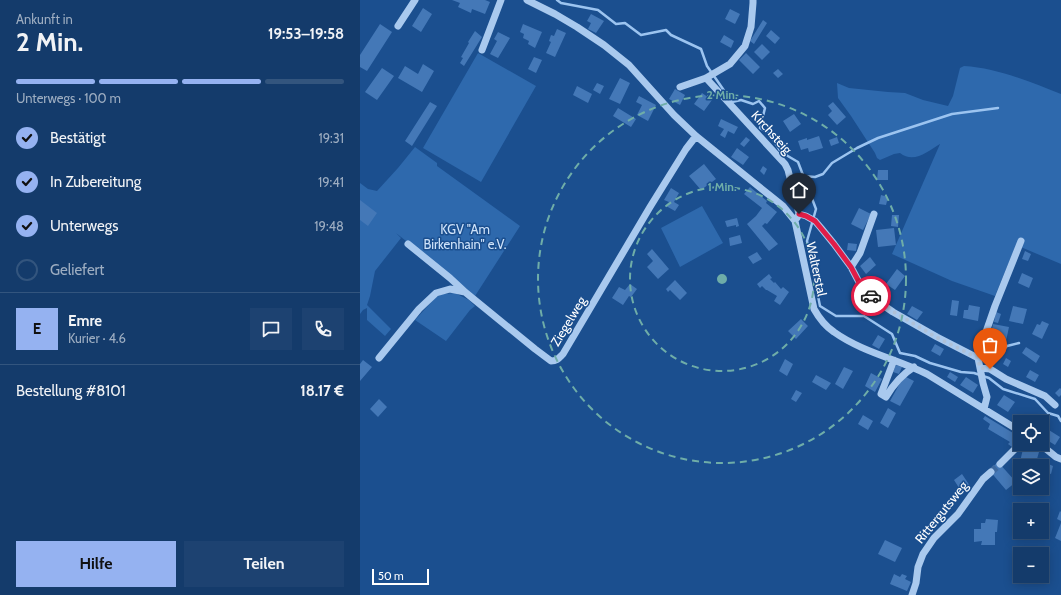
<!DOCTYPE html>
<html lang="de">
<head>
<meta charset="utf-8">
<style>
  :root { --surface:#143b6b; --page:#1d4271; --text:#f1f3f6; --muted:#9dadc1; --line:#33557e; --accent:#95b2f1 }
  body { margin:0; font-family:Cabin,sans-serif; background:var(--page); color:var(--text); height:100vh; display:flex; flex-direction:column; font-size:15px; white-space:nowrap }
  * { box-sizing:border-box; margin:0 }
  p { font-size:13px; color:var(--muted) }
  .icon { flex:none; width:22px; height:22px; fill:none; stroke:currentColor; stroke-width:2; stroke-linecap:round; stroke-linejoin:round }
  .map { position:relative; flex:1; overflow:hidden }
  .drawer { display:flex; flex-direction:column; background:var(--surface); width:360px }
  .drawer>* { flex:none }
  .tools { position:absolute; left:653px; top:415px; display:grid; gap:8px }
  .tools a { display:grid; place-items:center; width:36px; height:36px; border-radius:0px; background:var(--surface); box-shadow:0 2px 10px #0003,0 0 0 1px var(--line); font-size:20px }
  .scale { position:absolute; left:12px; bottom:10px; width:57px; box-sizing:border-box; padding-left:4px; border:2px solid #fff; border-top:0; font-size:11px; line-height:14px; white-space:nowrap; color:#fff; -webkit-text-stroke:3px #1b4f8f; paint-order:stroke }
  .pin { position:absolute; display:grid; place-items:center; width:34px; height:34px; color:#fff; margin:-41px -17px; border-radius:50% 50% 50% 0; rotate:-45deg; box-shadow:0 0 4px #0007 }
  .pin .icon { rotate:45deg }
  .courier { position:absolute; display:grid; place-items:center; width:40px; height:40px; margin:-20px; border:3px solid #e11d48; border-radius:50%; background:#fff; color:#222; box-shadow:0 1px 5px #0007 }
  .headline em { font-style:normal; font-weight:800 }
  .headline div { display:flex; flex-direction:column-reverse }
  .headline { display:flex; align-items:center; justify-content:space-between; height:68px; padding:0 16px }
  h1 { font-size:26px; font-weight:800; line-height:30px }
  .bar { display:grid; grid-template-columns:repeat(4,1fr); gap:6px 4px; align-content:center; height:48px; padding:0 16px }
  .bar i { height:5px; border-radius:3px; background:var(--line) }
  .bar .on { background:var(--accent) }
  .bar p { grid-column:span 4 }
  .line { display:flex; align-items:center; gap:10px; padding:0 16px; border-top:1px solid var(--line) }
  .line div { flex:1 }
  .round { display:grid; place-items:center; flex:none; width:42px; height:42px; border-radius:0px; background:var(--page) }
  ol { padding:0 16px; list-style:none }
  li { display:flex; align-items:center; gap:12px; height:44px }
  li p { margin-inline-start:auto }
  li .icon { padding:4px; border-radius:50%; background:var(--accent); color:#111; stroke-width:4 }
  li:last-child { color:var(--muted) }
  li i { width:22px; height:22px; border:2px solid var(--line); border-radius:50% }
  .action { display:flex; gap:8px; margin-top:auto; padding:8px 16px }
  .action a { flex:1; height:46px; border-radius:0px; background:var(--accent); color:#111; font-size:16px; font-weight:800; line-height:46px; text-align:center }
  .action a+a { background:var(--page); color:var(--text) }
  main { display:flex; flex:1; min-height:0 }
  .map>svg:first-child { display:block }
  .green { fill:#2e69ad }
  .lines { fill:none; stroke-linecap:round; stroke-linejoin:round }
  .stream { stroke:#9cc4f0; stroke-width:2.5 }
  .building { fill:#4478b7 }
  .minor-tunnel { stroke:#3d69a0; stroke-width:7; stroke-dasharray:7 3.5; stroke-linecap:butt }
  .minor { stroke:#a9c9ee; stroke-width:7 }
  .done { stroke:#afc1d8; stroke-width:4; stroke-dasharray:0 7.2 }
  .route { stroke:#e11d48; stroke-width:5 }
  .ring { fill:none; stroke:#6fada8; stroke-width:2; stroke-dasharray:7 5 }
  .labels { text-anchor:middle; stroke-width:3; stroke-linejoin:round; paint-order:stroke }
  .street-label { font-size:13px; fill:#fff; stroke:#1b4f8f }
  .park-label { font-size:13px; fill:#cfe3fa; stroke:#1b4f8f }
  .centre { fill:#6fada8; stroke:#1b4f8f; stroke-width:2 }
  .ring-label { font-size:12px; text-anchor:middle; font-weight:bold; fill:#6fada8; stroke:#1b4f8f; stroke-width:3; stroke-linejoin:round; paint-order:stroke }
</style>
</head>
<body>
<main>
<section class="drawer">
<div class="headline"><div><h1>2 Min.</h1><p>Ankunft in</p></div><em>19:53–19:58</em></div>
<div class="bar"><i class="on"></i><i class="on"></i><i class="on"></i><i></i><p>Unterwegs · 100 m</p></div>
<ol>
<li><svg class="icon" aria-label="check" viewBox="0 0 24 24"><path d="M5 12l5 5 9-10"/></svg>Bestätigt<p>19:31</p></li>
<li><svg class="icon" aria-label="check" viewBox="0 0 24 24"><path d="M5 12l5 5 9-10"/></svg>In Zubereitung<p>19:41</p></li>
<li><svg class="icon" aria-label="check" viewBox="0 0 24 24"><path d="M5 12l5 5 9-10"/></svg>Unterwegs<p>19:48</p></li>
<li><i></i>Geliefert</li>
</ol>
<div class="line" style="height:72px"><b class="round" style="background:var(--accent);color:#111">E</b><div><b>Emre</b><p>Kurier · 4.6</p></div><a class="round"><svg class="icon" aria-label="chat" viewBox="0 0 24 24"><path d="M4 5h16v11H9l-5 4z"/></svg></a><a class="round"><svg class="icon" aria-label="phone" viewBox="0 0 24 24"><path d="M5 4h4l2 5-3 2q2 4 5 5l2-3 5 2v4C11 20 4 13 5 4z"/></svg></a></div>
<div class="line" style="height:52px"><div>Bestellung #8101</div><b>18.17 €</b></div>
<div class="action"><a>Hilfe</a><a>Teilen</a></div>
</section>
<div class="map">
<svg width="701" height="595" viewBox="0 0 701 595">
  <rect width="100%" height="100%" fill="#1b4f8f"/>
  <path class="green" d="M118,53L176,86L121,182L63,148Z
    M604,66C637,68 671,82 701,94V264L656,245L635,296L592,281L532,254L580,144C568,151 554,164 540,153L534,154L520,160L517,158L515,153L491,116L478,98L477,83L489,88L528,92L545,93L563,100L588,106L593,96L600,68Z
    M55,147L77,163V166L160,226L115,296L36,233L41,238L15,271L10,296L7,305L31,329L25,336L7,320V308L3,310L0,314V183L8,189L17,191L38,168Z
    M342,206L363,243L320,267L301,228Z
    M95,293L109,300L115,306L110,310L86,341L55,320L76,297L83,294Z"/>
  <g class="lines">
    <path class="stream" d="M197,0L201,3L238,10L256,24L265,23L281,35L306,30L311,35L341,49L347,66L372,102L381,100L393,104L399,101L405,108L400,128L409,133L421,152L438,162L456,209L447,241L460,306L476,316H504L532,334L540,353L555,356L570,363L601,372L614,373L629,378L643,389L675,399L688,413L698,416L701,421
      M443,176L455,177L463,174L472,163L497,148L518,138L592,114L638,108
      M629,362L638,356L647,346L659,343"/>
  </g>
  <path class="building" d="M92,0H125L130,2L125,14L112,9L111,13L98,7L100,3Z
    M63,8L72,14L61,32L52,26Z
    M370,9L380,14L375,24L365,19Z
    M231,14L244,21L236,33L228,29L231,23L227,21Z
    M403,20L407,23L394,44L390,41Z
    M20,24L32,32L7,71L0,67V55Z
    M163,24L182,32L175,48L168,44L169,41L163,38L164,34L160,32Z
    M197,29L206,33L195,57L186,53L191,42L189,41L191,35L194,36Z
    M411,30L420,38L415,44L406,36Z
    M115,31L122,37L104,66L100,63L103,58L101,57L109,43L108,42Z
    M138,32L150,38L138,58L130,54L137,41L134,39Z
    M364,35L374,41L371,48L360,42Z
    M402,44L410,52L402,60L394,52Z
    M386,53L400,67L393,74L379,60Z
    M174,57L182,60L176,73L168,69Z
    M63,64L74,71L62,92L38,78L45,66L58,74Z
    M22,68L34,76L17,100L5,92Z
    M418,69L423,74L418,78L413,73Z
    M260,78L270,83L260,104L249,99Z
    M237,83L244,86L240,94L233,90Z
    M217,86L232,94L228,103L213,95Z
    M315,89L325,95L320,105L309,99Z
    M342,93L352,100L344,111L334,104Z
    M279,96L296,105L288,121L277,115L282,105L276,102Z
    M70,102L77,106L52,146L45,141Z
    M473,102L486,117L477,125L468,115L472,111L468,106Z
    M258,108L276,119L271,127L253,116Z
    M434,114L441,124L430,132L423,121Z
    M361,119L378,127L374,134L368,131L365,138L360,135L364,129L358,126Z
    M459,136L463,148L449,152L448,148L441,150L438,141L447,138V140Z
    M386,137L390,140L384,147L380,144Z
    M477,137L479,143L471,146L469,140Z
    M377,148L389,157L383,165L371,157Z
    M344,164L356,179L341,190L329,176Z
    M403,166L407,169L404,175L400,171Z
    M518,170H528V180H517Z
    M390,187L407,201L406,203L417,212L407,224L405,223L402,226L418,244L409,251L387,224L396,216L402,208L384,194Z
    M311,188L319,193L314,202L319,205L315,211L306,206L309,202L304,200Z
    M521,195L528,197L526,205L519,204Z
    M0,200L17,213L8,226L0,220Z
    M499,208L511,214L503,230L491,224Z
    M532,215H539L538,227L531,226Z
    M377,218L379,226L376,227V225L367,227L365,221Z
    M534,228L536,245L518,247L516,230Z
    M380,235L382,243L370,246L369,238Z
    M488,243L497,244L496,251L487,250Z
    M292,249L309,269L298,279L287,267L293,261L287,254Z
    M665,251L671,254L668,261L662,259Z
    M397,252L402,259L393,264L388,257Z
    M510,257L516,265L506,274L500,266Z
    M537,269L545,276L535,290L526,284Z
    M662,273L673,278L669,288L658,283Z
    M409,274L412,278L410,279L414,283L415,282L421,289L423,287L429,292L420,305L414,301L417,296L407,290H406L402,286L400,288L397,284Z
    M510,277L515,282L510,287L505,282Z
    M315,280L327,293L320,300L310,290L308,292L306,289Z
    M270,284L277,289L271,297L269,296L263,305L252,298L259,287L265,290Z
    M501,299L515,309L511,315L497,305Z
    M592,300L599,301L597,316L590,315Z
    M609,305L620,307L618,321L603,318L604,310H608Z
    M552,306L563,312L557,320L547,314Z
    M653,306L667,309L663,324L649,321Z
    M636,312L641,314L638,323L634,322Z
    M441,319L448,326L436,339L428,331Z
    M682,321L689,324L682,339L672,334L677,324L680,325Z
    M633,324L649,327L646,341L635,339L636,335L631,334Z
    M518,335L525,339L519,349L512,345Z
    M575,344L584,349L580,356L571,351Z
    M666,347L680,356L676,363L662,353Z
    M646,358L651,361L648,367L643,364Z
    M425,359L433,364L427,376L419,371Z
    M3,360L12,367L0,381V364Z
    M536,365L542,367L539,374L533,372Z
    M484,367L493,371L483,389L475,384Z
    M670,370L679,375L675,382L666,377Z
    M590,372L598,377L595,382L587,377Z
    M511,373L522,379L515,392L505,386Z
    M456,375L471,383L466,390L452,382Z
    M544,376L554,381L540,406L530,401Z
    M606,377L618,385L613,393L600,385Z
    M700,388L701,389V395L699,397L695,393Z
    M436,390L442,393L436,402L431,399Z
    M644,395L655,402L648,412L637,405Z
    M19,399L27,407L18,417L10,409Z
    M528,408L536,413L528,428L520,423Z
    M665,414L678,422H660Z
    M503,415L513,421L508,430L498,424Z
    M625,416L658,436L652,447L648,444L650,442L628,429L630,424L623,419Z
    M684,427L700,437L695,445L682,437V431Z
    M671,448L679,452L677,459L693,466L691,474L682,471V466H659L663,449L671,451Z
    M638,462L656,482L646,490L629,470Z
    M602,474L610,486L601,491L594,480Z
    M700,511L701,512V521L697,519Z
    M626,519L638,520L637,532H635V545H621L622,541L614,542V529H621V523H625Z
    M701,523V541L695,538Z
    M663,532H677V536H663Z
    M525,540L542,548L535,562L518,554Z
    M534,574L540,577L542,574L547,576L545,579L551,582L547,591L530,584Z"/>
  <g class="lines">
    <path class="minor-tunnel" d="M631,472L640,464"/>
    <path class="minor" d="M167,0L195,14L217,27L244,45L269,65L314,115L336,136L408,194L423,206L435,221L454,309C459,318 465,326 474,332C502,352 537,359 567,374L660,431
      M38,26L55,0
      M122,50L141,0
      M346,78L425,164L428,170L439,214L437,218
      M320,87L346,78L370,64L385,46L391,27L393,3V0
      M439,214L446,216L455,221L461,228L474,244L491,267L500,284L507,294L533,312L577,337L618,358
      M48,244L90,278L104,291
      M491,267L500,253L514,214
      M19,358L59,309L76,293L90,289L105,292L175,349L191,361C197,361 199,358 203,354L290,207L326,149L336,136
      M534,360L521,394L526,397C533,385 541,375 554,367
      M620,368L630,369L646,379L685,396L695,405
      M624,409L627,397L623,383L618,358L619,352L635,306L661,241
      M680,444L696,457L701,459
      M640,464L660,444
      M552,595L556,583L558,567L563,554L574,538L598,514L623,479L631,472"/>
  </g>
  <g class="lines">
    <path class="done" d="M511,296L534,312L576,337L618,358L620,368L630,369"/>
    <path class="route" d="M439,214L446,216L455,221L474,244L491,267L500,284L507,294L511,296"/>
  </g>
  <g class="ring">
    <circle cx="362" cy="279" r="92"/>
    <circle cx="362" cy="279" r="184"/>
  </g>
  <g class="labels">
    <g class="street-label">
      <text transform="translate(412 132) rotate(48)" y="5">Kirchsteig</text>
      <text transform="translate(457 269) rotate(78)" y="5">Walterstal</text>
      <text transform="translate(208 321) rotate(-59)" y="5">Ziegelweg</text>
      <text transform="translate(581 512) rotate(-51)" y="5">Rittergutsweg</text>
    </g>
    <g class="park-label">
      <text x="105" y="234">KGV "Am<tspan x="105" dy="15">Birkenhain" e.V.</tspan></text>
    </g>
  </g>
  <circle cx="362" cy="279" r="6" class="centre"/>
  <g class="ring-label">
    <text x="362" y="99">2 Min.</text>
    <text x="362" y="191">1 Min.</text>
  </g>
</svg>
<div class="tools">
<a><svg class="icon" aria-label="locate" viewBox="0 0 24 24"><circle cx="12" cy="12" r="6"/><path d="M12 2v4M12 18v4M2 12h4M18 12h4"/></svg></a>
<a><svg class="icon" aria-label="layers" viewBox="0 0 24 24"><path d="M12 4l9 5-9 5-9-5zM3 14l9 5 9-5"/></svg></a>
<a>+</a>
<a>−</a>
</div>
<div class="scale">50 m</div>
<div class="pin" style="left:630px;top:369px;background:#ea580c"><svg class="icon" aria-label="bag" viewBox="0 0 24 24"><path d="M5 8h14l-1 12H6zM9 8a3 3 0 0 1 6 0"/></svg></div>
<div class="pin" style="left:439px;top:214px;background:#1f2937"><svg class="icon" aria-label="home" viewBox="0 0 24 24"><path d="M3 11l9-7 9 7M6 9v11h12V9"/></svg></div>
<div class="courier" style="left:511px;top:296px"><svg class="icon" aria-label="car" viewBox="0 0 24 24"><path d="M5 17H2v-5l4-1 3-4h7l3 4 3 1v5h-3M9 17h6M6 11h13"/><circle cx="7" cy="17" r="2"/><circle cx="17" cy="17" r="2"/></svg></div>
</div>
</main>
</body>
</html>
